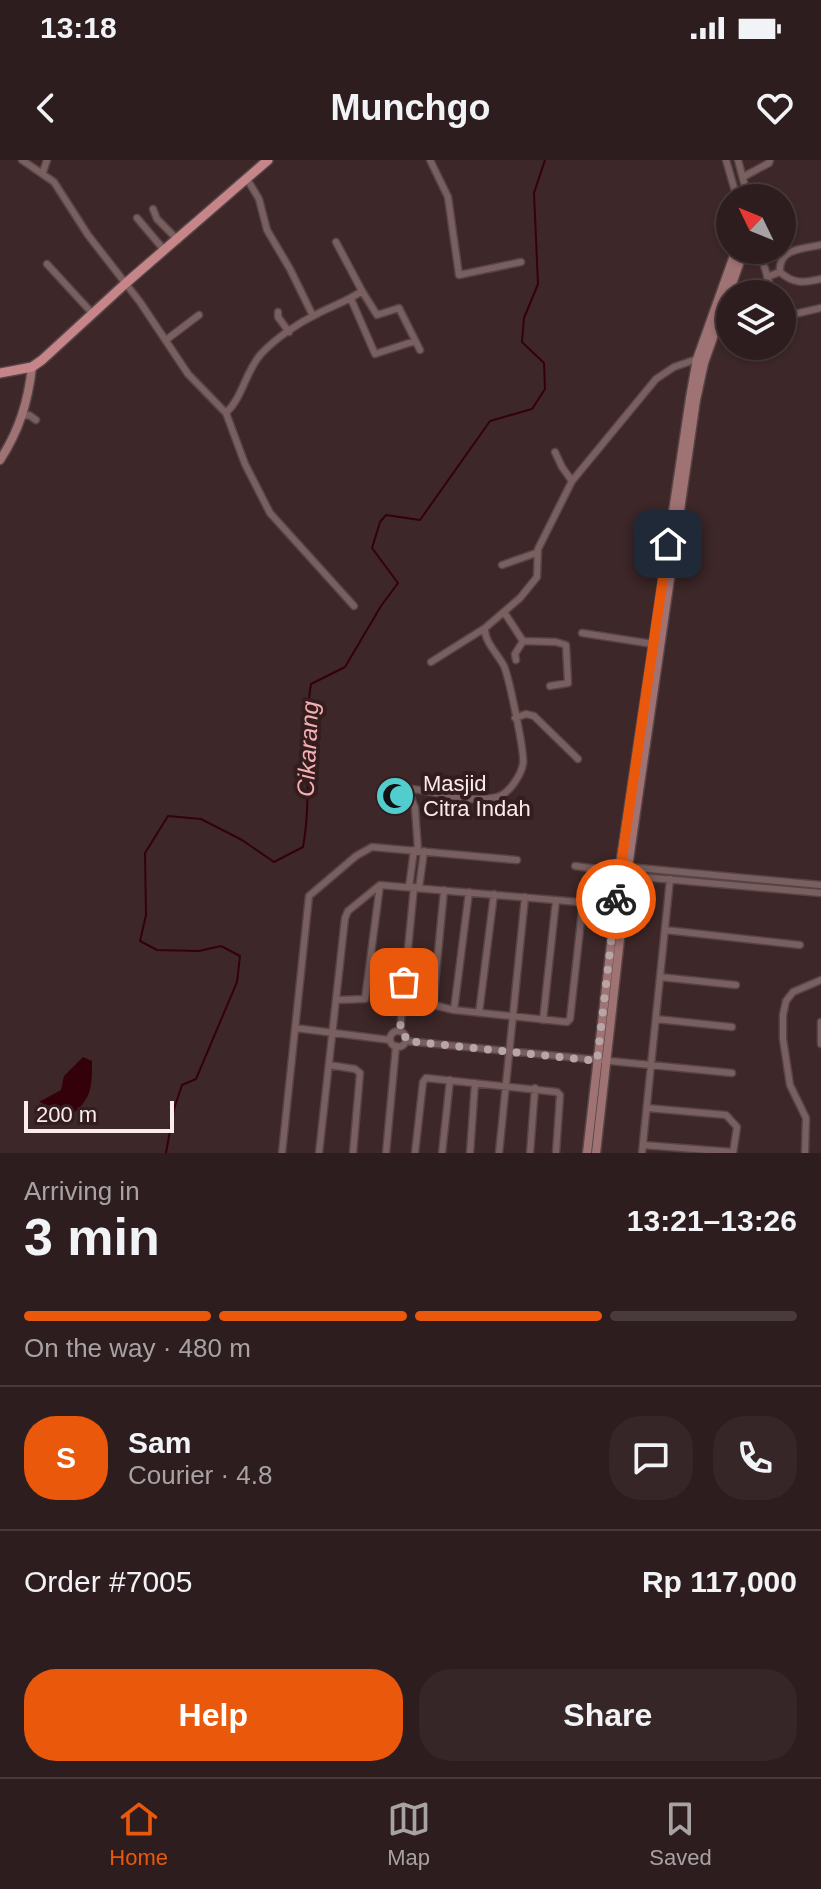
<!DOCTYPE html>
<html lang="en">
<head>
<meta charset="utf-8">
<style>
  :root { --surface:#2e1d1e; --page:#362627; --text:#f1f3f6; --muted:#a7a2a4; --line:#493b3c; --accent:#ea580c }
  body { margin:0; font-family:Arial,sans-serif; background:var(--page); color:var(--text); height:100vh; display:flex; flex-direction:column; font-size:30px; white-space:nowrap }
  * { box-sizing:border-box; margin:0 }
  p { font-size:26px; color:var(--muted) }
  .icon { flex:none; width:44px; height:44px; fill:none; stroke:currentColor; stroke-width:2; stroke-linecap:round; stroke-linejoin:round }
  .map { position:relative; height:993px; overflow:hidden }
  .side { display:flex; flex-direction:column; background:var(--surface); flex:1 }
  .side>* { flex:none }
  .needle { width:52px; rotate:313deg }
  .tools { position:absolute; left:716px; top:24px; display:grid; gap:16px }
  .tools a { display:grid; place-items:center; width:80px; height:80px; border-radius:50%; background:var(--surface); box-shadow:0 2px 6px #0004,0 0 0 2px var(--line); font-size:40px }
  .scale { position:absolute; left:24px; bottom:20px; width:150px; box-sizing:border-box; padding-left:8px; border:4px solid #fbebeb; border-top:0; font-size:22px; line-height:28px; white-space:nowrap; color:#fbebeb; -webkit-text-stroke:6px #331d1e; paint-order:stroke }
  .pin { position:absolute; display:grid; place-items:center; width:68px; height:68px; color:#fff; margin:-34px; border-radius:16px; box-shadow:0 4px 12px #0006 }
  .courier { position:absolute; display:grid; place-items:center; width:80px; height:80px; margin:-40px; border:6px solid #ea580c; border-radius:50%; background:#fff; color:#222; box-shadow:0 2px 10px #0007 }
  .overview em { font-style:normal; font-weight:600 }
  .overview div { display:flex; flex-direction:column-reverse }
  .overview { display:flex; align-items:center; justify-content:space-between; height:136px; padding:0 24px }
  h1 { font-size:52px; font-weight:600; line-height:60px }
  .bar { display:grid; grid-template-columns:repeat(4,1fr); gap:12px 8px; align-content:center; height:96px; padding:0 24px }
  .bar i { height:10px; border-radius:6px; background:var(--line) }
  .bar .active { background:var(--accent) }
  .bar p { grid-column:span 4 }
  .line { display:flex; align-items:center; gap:20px; padding:0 24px; border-top:2px solid var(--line) }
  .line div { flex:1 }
  .round { display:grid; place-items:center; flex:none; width:84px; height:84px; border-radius:32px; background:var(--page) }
  .primary-button { display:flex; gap:16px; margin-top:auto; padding:16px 24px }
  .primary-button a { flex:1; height:92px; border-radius:32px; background:var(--accent); color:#fff; font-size:32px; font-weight:600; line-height:92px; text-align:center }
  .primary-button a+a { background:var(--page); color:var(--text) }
  .status { display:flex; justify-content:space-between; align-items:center; height:56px; padding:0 40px; background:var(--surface); direction:ltr }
  .status svg { height:22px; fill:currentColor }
  header { display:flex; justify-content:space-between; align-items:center; height:104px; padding:0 24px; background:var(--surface); font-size:36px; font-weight:600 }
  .menu { display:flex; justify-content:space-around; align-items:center; height:112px; border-top:2px solid var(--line); background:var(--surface); font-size:22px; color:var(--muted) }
  .menu a { display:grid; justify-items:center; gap:4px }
  .menu .active { color:var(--accent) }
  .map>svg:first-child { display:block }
  .water { fill:#34000a }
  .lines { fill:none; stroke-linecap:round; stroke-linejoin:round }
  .stream { stroke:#34000a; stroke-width:2 }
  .street-casing { stroke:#574445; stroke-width:9 }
  .secondary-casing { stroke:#574445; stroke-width:11 }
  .primary-casing { stroke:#574445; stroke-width:12 }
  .street { stroke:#795f60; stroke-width:6 }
  .secondary { stroke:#9f7274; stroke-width:8 }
  .primary { stroke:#c58589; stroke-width:9 }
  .done { stroke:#b8a6a7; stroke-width:8; stroke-dasharray:0 14.4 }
  .route { stroke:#ea580c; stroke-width:10 }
  .labels { text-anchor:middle; stroke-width:8; stroke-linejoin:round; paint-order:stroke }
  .poi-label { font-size:22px; fill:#fbebeb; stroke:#331d1e; text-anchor:start }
  .water-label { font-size:24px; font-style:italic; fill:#f4b0b3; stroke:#331d1e }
</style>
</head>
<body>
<div class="status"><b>13:18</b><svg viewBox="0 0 49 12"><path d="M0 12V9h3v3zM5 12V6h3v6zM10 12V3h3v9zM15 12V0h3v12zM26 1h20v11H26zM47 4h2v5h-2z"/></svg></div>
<header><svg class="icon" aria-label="back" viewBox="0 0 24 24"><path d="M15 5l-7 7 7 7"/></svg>Munchgo<svg class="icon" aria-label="heart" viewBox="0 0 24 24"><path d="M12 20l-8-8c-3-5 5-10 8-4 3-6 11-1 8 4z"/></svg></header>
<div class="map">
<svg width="821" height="993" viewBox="0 0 821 993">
  <rect width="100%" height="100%" fill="#3d2728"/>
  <path class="water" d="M83,897L92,901C92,928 92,939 69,957L63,951L39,942L61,930L64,916Z"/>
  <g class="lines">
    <path class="stream" d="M166,993L174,949L182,925L196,919L237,822L240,796L221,786L199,791L157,790L140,781L146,755L145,693L168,656L201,659L242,680L274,702L303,687C313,632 302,578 311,524L345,507L381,446L398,423L372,388L380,362L386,355L420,360L490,261L532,249L545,229L544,203L522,182L524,158L538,124L534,33L545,0"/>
    <g class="street-casing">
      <path id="street" d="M22,0L54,22L88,75L140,142L188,214L226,253C243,237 245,212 261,194C276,178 298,163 317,154C332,146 348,141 362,131L336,82
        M430,0L448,37L459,115L521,102
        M726,0L737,38
        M738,0L748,38
        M43,12L47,0
        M743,17L769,3L770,0
        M247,19L259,39L267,70L290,109L313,156
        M153,49L157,59L178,80
        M137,58L165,91
        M759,90L773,134
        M47,104L93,154
        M780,112C793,124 804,123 821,119
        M767,117L780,112C778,88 803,89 821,85
        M362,131L377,155L399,148L420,190
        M351,139L375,194L415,181
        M278,152V157L289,172
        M782,157L821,148
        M166,180L199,155
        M226,253L245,304L270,353L354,446
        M22,256L29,255L36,260
        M555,292L562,307L572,321
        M502,405L536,393
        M504,452L523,481L515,494L516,500
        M582,473L653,484
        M523,481L556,482L566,485L568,523L550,526
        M431,502L485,468
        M515,558L526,554L534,556L578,599
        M418,690L415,648L409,632L411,629C438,631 469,644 497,637C509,634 521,615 523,604C525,593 509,518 504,506C498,494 484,482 485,468L520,438L537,417L538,389L572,321L656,219L674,207L697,199
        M575,706L605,710L619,715L821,733
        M605,710L628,707L821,725
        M409,727L414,690
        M419,728L424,691
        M444,730L433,845L454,850L567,862L570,859L583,742
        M665,770L800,785
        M660,817L736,825
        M336,840L365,839L380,725
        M454,850L469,732
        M479,853L494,734
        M656,859L732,867
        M543,860L556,740
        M821,862V884
        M295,868L390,880
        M400,871L414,727
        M390 879a8 8 0 1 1 16 0a8 8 0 1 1-16 0Z
        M406,881L732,913
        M329,905L355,909L360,913L353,993
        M647,948L726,955L737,967L733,993
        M643,985L733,992
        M282,993L309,736L356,696L372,687L517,700
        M319,993L345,758L348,751L380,725L590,743
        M386,993L396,886
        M415,993L423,922L426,918L557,932L560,935L556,993
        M442,993L450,920
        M470,993L475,923
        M499,993L525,737
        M530,993L535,928
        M642,993L670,719
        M805,993L806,958L790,925L783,879V855L786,841L793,832L821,820"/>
    </g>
    <g class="secondary-casing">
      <path id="secondary" d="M0,300C19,271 28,242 32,207
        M587,993L620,706L690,238L697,199L736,90
        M596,993L628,707L696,240L704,203L744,90"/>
    </g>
    <g class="primary-casing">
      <path id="primary" d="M0,213L32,207L42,200L126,123L268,0"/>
    </g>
    <use href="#street" class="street"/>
    <use href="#secondary" class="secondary"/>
    <use href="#primary" class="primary"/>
  </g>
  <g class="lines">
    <path class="done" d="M404,822L400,871L405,875L406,881L597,901L616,739"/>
    <path class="route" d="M616,739L668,384"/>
  </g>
  <defs>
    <g id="mosque-disc" transform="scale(2)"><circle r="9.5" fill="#52cdce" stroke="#331d1e"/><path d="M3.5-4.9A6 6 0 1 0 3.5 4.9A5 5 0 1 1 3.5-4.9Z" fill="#111"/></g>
  </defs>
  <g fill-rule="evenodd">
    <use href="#mosque-disc" x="395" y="636"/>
  </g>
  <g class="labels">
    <g class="poi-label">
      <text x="423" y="631">Masjid<tspan x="423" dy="25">Citra Indah</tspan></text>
    </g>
    <g class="water-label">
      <text transform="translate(308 589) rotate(-87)" y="8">Cikarang</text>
    </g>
  </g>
</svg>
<div class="tools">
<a><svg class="needle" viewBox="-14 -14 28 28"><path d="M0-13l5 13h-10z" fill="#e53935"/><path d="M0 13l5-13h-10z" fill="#a7a2a4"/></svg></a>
<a><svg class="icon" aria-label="layers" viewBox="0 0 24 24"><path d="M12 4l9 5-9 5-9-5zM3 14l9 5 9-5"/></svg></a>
</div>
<div class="scale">200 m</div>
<div class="pin" style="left:404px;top:822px;background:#ea580c"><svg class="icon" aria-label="bag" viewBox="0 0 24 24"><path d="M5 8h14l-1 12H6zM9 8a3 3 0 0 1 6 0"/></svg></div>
<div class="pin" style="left:668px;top:384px;background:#1f2937"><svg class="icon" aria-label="home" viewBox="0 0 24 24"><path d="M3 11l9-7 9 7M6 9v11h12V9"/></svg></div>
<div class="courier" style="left:616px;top:739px"><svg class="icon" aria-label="bike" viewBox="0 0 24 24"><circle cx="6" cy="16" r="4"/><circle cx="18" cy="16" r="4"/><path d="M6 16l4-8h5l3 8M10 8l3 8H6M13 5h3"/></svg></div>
</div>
<section class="side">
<div class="overview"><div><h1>3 min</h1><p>Arriving in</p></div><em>13:21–13:26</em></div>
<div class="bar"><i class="active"></i><i class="active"></i><i class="active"></i><i></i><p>On the way · 480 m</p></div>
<div class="line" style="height:144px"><b class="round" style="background:var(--accent);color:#fff">S</b><div><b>Sam</b><p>Courier · 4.8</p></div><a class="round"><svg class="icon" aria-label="chat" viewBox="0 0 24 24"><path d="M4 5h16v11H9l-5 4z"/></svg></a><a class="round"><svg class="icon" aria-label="phone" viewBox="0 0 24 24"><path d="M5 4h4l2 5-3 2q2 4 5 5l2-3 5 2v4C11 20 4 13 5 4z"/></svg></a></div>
<div class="line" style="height:104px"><div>Order #7005</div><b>Rp 117,000</b></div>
<div class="primary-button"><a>Help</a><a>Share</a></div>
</section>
<nav class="menu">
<a class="active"><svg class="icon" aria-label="home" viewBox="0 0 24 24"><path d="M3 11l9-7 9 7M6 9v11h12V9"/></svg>Home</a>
<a><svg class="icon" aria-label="map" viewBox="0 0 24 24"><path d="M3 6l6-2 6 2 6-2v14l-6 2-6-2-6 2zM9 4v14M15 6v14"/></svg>Map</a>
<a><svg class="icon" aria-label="saved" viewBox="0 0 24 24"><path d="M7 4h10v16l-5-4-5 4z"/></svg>Saved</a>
</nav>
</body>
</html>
